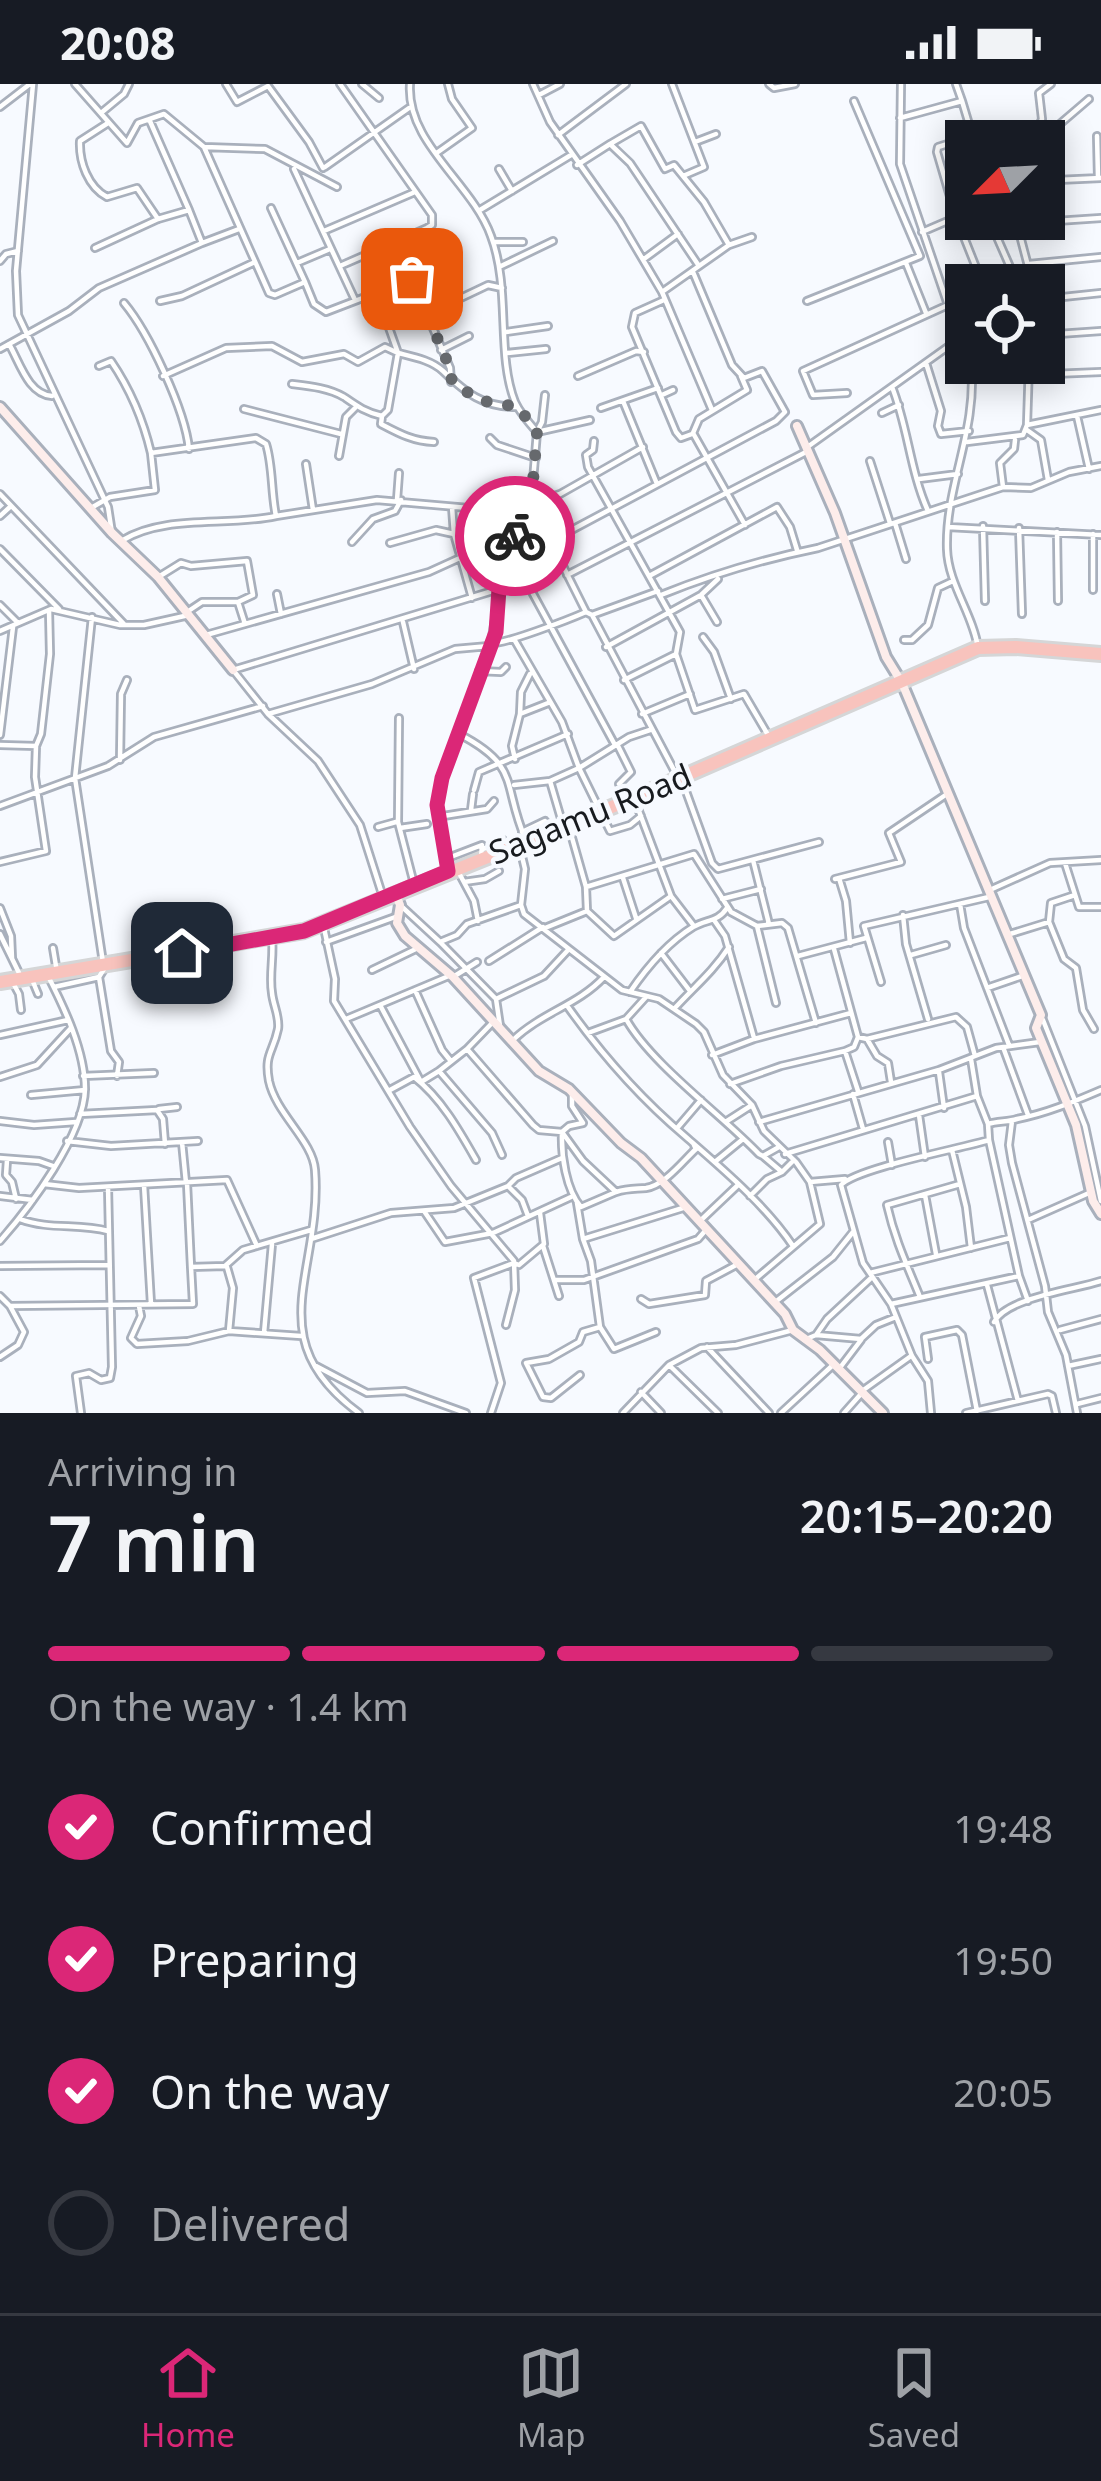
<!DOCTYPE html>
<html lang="en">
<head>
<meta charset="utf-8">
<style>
  :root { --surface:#171b24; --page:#242831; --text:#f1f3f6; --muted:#9ea1a6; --line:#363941; --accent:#db2777 }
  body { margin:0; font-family:"Noto Sans",sans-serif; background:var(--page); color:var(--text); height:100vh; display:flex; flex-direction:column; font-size:45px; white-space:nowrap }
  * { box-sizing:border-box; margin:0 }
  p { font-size:39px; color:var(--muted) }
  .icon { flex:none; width:66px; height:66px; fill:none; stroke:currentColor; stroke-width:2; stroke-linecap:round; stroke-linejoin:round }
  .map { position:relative; height:1329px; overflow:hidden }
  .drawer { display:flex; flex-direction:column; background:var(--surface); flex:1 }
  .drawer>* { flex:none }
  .needle { width:78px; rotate:246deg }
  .controls { position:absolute; left:945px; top:36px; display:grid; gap:24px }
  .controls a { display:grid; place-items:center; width:120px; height:120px; border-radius:0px; background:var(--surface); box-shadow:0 6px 30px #0003; font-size:60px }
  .pin { position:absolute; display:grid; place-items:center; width:102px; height:102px; color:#fff; margin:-51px; border-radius:24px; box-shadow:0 6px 18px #0006 }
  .courier { position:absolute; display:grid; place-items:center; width:120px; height:120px; margin:-60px; border:9px solid #db2777; border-radius:50%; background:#fff; color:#222; box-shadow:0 3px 15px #0007 }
  .overview em { font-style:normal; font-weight:600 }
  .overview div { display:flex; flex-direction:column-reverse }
  .overview { display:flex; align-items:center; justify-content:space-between; height:204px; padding:0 48px }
  h1 { font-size:78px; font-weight:600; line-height:90px }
  .bar { display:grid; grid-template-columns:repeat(4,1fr); gap:18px 12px; align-content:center; height:144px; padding:0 48px }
  .bar i { height:15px; border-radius:9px; background:var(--line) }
  .bar .active { background:var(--accent) }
  .bar p { grid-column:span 4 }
  ol { padding:0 48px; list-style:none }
  li { display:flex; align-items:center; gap:36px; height:132px }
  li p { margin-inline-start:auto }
  li .icon { padding:12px; border-radius:50%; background:var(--accent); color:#fff; stroke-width:4 }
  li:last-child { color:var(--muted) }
  li i { width:66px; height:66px; border:6px solid var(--line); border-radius:50% }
  .status { display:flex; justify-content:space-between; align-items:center; height:84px; padding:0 60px; background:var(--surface); direction:ltr }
  .status svg { height:33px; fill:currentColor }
  .tab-bar { display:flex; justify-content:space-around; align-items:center; height:168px; border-top:3px solid var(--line); background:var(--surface); font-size:33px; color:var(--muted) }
  .tab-bar a { display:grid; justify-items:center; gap:6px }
  .tab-bar .active { color:var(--accent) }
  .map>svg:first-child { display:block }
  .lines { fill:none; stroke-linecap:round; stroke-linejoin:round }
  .street-casing { stroke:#a9b0bc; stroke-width:10 }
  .secondary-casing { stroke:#a9b0bc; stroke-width:14 }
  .highway-casing { stroke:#d5d6d7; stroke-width:18 }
  .street { stroke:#fff; stroke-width:4.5 }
  .secondary { stroke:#fdedeb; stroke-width:8 }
  .highway { stroke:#f8c3bd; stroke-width:12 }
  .done { stroke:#66696d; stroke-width:12; stroke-dasharray:0 21.6 }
  .route { stroke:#db2777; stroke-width:15 }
  .labels { text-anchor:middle; stroke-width:9; stroke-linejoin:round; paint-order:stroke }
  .street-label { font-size:33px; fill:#181b1f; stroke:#f7faff }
</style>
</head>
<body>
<div class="status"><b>20:08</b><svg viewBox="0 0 49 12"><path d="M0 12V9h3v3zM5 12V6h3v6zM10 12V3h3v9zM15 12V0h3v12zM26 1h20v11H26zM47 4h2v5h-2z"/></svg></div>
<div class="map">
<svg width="1101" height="1329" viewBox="0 0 1101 1329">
  <rect width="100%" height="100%" fill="#f7faff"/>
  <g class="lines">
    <g class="street-casing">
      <path id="street" d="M33,0L16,187L18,231L108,423L112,449
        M75,0L127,59L138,39L164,30L204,63L265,65L337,103
        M226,0L237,18L268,2L309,58L323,84
        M362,0L379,14
        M410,0C406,59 472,99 491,152C511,205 496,270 515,318C520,329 529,339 537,348
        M533,0L550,38L620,137L662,208
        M672,0L704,83L683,92
        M769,0L774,4L795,0
        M901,0L900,80L948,221L966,260
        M539,11L560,0
        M962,17L974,57
        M0,23L30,0
        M101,29L124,10L129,0
        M900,34L962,17L956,0
        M149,35L189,126
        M108,39L80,57C79,78 88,103 107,113L137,104L158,135
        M558,51L626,0
        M973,52L938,63L937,68L956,133L983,201
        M1097,52L1098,94
        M1033,57L1042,35L1039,9L1051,0
        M695,58L716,50
        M610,60L641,42L665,85L674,81L704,118L729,161
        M204,63L269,209L275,211L305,198L271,124
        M438,68L472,44L452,15L448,0
        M577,81L610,60L630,79L699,182
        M325,83L409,24
        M294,85L355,216
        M499,85L512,107
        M1057,96L1101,94
        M1044,99L1057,96L1060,90L1054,45L1089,15
        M480,126L571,71
        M989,135L1018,201
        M1041,138L1101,134
        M324,147L415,108
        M922,148L966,129
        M493,158H523
        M202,159L239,145
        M644,175L678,150
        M0,177L6,170L18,167
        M297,179L330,165
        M906,179L926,229
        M1029,180L1101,173
        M340,182L427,144L432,141V131L340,0
        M499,183L553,157
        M305,198L314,220L326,228L412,195L450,284L451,298
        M1033,201L1017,140L1040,135
        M377,210L398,269C414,273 431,276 443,287C466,309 483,323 517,323
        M1044,215L1101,209
        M664,216L635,229L632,243L676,348L681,354L692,350
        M160,217L182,212L255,178
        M807,217L920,172L854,17
        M124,219C149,249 185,326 189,365
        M427,230L488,201L502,204
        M506,248L548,242
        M1044,251L1101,247
        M9,260C20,279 28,310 52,312
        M0,265L69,227L99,204L202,159L189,126L158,135L95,164
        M441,266L469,252
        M507,269L546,265
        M926,279L941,327L938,342L941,350L969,347
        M971,279C978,346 945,401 947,465C948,500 973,530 978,564
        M99,282L111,277C130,305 143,335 151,369
        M1028,291L1101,288
        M163,292L226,264L272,262L302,278L344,270L358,278L385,263L398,269L388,326L382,332C365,328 357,322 344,313C329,304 309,302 292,300
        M578,292L636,267L644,268
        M741,292L747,306L699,335L693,349L745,441
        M892,303C908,343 910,387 928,427
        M847,309L813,311L803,287L948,221
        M545,311L542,338L537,348L533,397L503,488L491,559C503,561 570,535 586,528L592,531L658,507
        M662,311L673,306
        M623,317L657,400
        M601,324L658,304
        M244,325L341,350
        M712,326L662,208L729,161L752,153
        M882,329L899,321
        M382,332L381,340C400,350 413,357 434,358
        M1077,332L1089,385
        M1027,341L1029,279
        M1027,346L1041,356L1048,396
        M537,348L590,336
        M490,354L497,361L536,374
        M594,357L593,366L586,371L588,383L680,548L676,570L695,626L744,610L768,651
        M967,358L1023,351L1027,341L1101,326
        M806,364L963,252
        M339,372L346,333L355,324
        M870,377L890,439
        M306,380L313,426
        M919,395L958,390
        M1003,403L1000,379L1014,365L1015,356
        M0,410L124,540
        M397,416L399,389
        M452,423L454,450L472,514
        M91,424L110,413L155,406L151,369L256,354L266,360C273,382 271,408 276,432L377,416L480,425L505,423L524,429
        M0,432L11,422
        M895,439L906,475
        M983,442L985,517
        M948,443L1101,451
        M1019,444L1022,530
        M1057,448L1058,517
        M123,456C166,430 227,443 276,432
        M551,457L776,337L785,328L762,287L744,294L732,281L693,188
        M352,458L373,435L395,427L401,416
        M390,459L436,446L454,450
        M0,465L59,525
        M567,491L806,368
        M651,491L777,423L790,443L797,466
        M160,492L181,479L191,482L247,477L253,511L238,518L245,540
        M1093,506V450
        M532,508L615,661
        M277,510L281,530
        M661,511C713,490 764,475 818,464L1003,403L1031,404L1069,388L1101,382
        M701,511L717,538
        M0,521L18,539
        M187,528L202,518H238
        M586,528L549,454L527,421L560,410L643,363
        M592,531L676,690
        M92,533L75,694L104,885L99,893L111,967L119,978L117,992
        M403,538L414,585
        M0,547L51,525L120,541H144L189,531
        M206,551L429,488L462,473
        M703,553L714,568L731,615
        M514,555L562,638L579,684L629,653L650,646
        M904,556H912L928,541L938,504L953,497
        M606,563L701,511L718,495
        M479,587L501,588L506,583
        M624,596L676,570
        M268,630L372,600L455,565L489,562
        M520,630L521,608L530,590
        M642,630L690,610
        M399,634L398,738L414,800
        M459,650C521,682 502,700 525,754
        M0,651L13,543
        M0,661L36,662L35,693L46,767L0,778
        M36,662L41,650L50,570L49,526
        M618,662L631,688L619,700
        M515,675L512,662L520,630L548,619
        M120,676L121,610L127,596
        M550,697L562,738
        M683,699L712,779L718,785L819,758
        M514,701L550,697L579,684L610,747L630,741L641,732
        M474,706L479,688L568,650
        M634,714L671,812L694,842
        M0,722L108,682L154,653L263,622
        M471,726L473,710
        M437,733L487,725L494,717
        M378,743L396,738
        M400,744L427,740
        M522,748L545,737L551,746
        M483,765L503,756
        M448,774L482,761L481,774
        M753,776L769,840
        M1065,779L1079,823H1101
        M448,787L437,721L443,694L491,559
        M459,789L474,817L478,837
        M623,794L636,834
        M839,794L846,817L850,859
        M835,795L901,778L889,749L947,710
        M464,798L485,795L499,787
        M586,803L694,770L731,828L757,842L782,839L788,844L816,939
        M992,805L1050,779L1101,776
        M382,810L360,741L318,677L268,630L233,586L499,505
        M722,815L761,805
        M960,820L964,844L1009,961
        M400,821L440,858L457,851L467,840L521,821L525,785L520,764
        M521,821L524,830L622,906L659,915L696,940L704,948L723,991L752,1021L764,1047L796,1078L810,1098
        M0,824L11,852L12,874
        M587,827L614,852L671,812
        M903,831L906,860L928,935
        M714,836L725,852L754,954
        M1049,838L1051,819L1072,812
        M757,842L776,919
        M324,844L335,895L334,917L410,1043L451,1102L514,1177L515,1206L506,1241
        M545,844L587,827L586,803L569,743
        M0,850L19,889
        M1010,850L1049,838L1064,875L1076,884L1083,926L1094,945
        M272,854C274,873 269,891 272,909C273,921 280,933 278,945C273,969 264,970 269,997C276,1030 313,1057 315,1086C323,1187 257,1254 359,1329
        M326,858L398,832
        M440,858L495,914
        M53,864L57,888
        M834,865L858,953
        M661,869L690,907
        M911,871L946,861
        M798,872L866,854
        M489,877L543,843
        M372,886L420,863
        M31,893L38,910
        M453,893L477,878
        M12,897L19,910L21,926
        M881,898L864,842L989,813
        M54,903L99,893
        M987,904L1022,892
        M415,906L442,966L450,976
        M630,908C647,883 667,859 693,843C707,835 718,838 727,824
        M380,921L421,998L439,987
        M568,923C602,971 641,1015 686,1053C718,1081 765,1120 793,1162
        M674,925C694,903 713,888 729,863
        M346,935L451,891
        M626,935C651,980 722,1031 759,1070L763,1072L779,1063
        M1043,936L1085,1042L1101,1117
        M493,938L467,965L533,1041L539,1046L562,1048L583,1077L616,1108L581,1123C566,1106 561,1071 562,1048L569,1042L583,1039L572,1022V1008
        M500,942L496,915L544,892L569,865
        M588,949L626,935L646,913
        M0,951L68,936
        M867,955L877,972L888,979L891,998
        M513,956C541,929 578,921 604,893
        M1003,963L1028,1031
        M467,965L439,987L492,1049L502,1071
        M845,967L858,1007
        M712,971L754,955L851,929
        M939,988L944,1024
        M83,992L154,989
        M0,993L37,981L71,944
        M730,1000L781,982L845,967L854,963L858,953L867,955L956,933L967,943L975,972
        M390,1006L414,993C441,1014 459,1046 476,1076
        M853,1010L863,1045
        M31,1011L85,1006
        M977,1012L988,1040
        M159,1025L177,1023
        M80,1030L157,1026L163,1035L165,1060
        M919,1031L925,1073
        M0,1037L34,1041L76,1038
        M727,1037L752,1021
        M1012,1037L1009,1061L1012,1079L1045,1202L1048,1228L1066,1271L1077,1329
        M759,1038L939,986L996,964L1040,958
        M678,1043L701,1016
        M989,1056L1019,1192L1028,1217
        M67,1057L111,1062L198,1057
        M182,1058L186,1099
        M888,1058L892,1081
        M952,1066L966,1123L971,1164
        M785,1070L977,1012L971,975
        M763,1072L782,1088L794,1076
        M0,1074L39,1077L53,1082
        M7,1076L6,1091L12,1098L16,1115
        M716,1077L743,1055
        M187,1099L191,1183L225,1182L243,1166L311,1146
        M44,1100L79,1104L227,1096L257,1162
        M144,1101L151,1220
        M509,1103L522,1116L528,1132
        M616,1108C628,1104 635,1105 646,1104C665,1101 682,1078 696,1065L694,1061
        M925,1111L936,1170
        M0,1112L33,1116
        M750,1112L767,1095L782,1088
        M577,1119L583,1155L686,1123
        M424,1127L445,1158L493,1149L571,1113
        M20,1135C49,1146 79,1139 108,1147
        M1028,1136L1089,1109
        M699,1138L738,1101
        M311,1155L391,1129L454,1124L508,1102L516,1094L562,1074
        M0,1157C30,1123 84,1051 85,1005C85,967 64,923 47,890
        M543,1162L559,1212
        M0,1182L108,1181
        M227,1183L233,1204L229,1247
        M870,1189L1010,1154
        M556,1196H584L698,1155L705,1147
        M753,1197L820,1140L810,1098L845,1095
        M987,1201L1018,1317
        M0,1212L10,1222L193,1220L191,1183
        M920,1213C907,1181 895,1156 887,1121L960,1100
        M641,1215L649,1220L705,1211L706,1197L738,1180
        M774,1219L833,1173L853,1148
        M891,1220L1019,1192
        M139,1222L141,1232L131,1254L137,1260L188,1257L229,1247L301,1252
        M994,1238C1008,1213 1074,1206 1101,1197
        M600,1243L614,1265L656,1248
        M1060,1246L1101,1235
        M264,1249L272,1160
        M816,1251L827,1235L870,1195
        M804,1256L816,1251L861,1255L876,1241L896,1233
        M707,1263L769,1329
        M0,1273L18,1261L24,1248L10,1222
        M928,1275L925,1253L957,1246L962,1251L977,1327
        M669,1281L718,1329
        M316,1282L367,1309L405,1307L466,1329
        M1068,1282L1101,1275
        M839,1285L861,1256
        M580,1291L551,1314L543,1313L526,1279L549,1275L579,1258L583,1248L600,1243L591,1177L583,1155
        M862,1307L911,1272
        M641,1308L661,1329
        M1077,1320L1101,1314
        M81,1329L76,1292L89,1289L101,1296L110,1294L112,1283L108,1103
        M491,1329L501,1299L474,1194L514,1179L519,1181L544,1160L540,1129
        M623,1329L669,1281L701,1264L736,1261L793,1246
        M781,1329L834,1280
        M844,1329L860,1311
        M931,1329L928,1297L912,1272L891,1220L863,1179L841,1101C857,1084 959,1065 989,1056L988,1040C998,1037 1008,1038 1017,1035C1047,1029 1073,1018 1101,1006
        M966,1329L1048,1310L1052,1312L1056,1329"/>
    </g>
    <g class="secondary-casing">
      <path id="secondary" d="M0,323L112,449L158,493L233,586
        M797,342L835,429L886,573L902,599L1041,931L1036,944L1076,1041L1093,1117L1101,1130
        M396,811L400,821L397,839L405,852L453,893L539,987L569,1005L621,1059L641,1074L785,1230L793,1246L820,1266L883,1329"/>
    </g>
    <g class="highway-casing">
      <path id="highway" d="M0,898L304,847L634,714L978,564L1016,563L1101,570"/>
    </g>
    <use href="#street" class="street"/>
    <use href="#secondary" class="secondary"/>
    <use href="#highway" class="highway"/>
  </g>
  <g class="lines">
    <path class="done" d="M412,195L450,284L452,298L479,316L518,323L537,348L533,397L515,452"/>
    <path class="route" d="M182,869L304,847L448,787L437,721L442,694L496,548L499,505L515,452"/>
  </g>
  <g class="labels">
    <g class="street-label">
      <text transform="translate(590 730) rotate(-22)" y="12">Sagamu Road</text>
    </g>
  </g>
</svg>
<div class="controls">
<a><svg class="needle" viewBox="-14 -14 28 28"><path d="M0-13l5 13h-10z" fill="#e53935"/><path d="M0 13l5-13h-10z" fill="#9ea1a6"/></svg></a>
<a><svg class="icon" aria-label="locate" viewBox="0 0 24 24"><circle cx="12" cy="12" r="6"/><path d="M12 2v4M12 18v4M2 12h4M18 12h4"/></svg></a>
</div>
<div class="pin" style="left:412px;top:195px;background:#ea580c"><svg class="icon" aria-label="bag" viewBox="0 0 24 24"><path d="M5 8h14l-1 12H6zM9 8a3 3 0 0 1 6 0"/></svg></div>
<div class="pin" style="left:182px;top:869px;background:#1f2937"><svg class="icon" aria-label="home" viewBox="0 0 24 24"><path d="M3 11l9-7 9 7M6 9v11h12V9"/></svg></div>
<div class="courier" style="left:515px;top:452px"><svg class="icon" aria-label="bike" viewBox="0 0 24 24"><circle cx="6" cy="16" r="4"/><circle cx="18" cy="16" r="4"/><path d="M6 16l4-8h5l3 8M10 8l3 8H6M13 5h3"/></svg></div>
</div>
<section class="drawer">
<div class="overview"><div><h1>7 min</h1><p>Arriving in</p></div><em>20:15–20:20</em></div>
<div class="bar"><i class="active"></i><i class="active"></i><i class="active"></i><i></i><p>On the way · 1.4 km</p></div>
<ol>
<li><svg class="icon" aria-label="check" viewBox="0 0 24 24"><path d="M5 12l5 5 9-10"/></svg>Confirmed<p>19:48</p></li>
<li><svg class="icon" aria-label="check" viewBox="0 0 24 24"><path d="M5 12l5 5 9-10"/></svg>Preparing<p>19:50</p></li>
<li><svg class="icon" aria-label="check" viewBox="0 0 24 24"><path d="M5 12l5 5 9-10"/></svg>On the way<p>20:05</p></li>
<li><i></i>Delivered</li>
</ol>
</section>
<nav class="tab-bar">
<a class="active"><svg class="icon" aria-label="home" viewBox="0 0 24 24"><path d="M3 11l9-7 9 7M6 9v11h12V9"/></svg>Home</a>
<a><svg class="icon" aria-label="map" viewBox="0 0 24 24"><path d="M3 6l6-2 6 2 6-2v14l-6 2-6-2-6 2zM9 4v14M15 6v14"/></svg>Map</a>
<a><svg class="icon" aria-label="saved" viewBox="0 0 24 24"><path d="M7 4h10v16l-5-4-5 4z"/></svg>Saved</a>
</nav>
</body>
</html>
